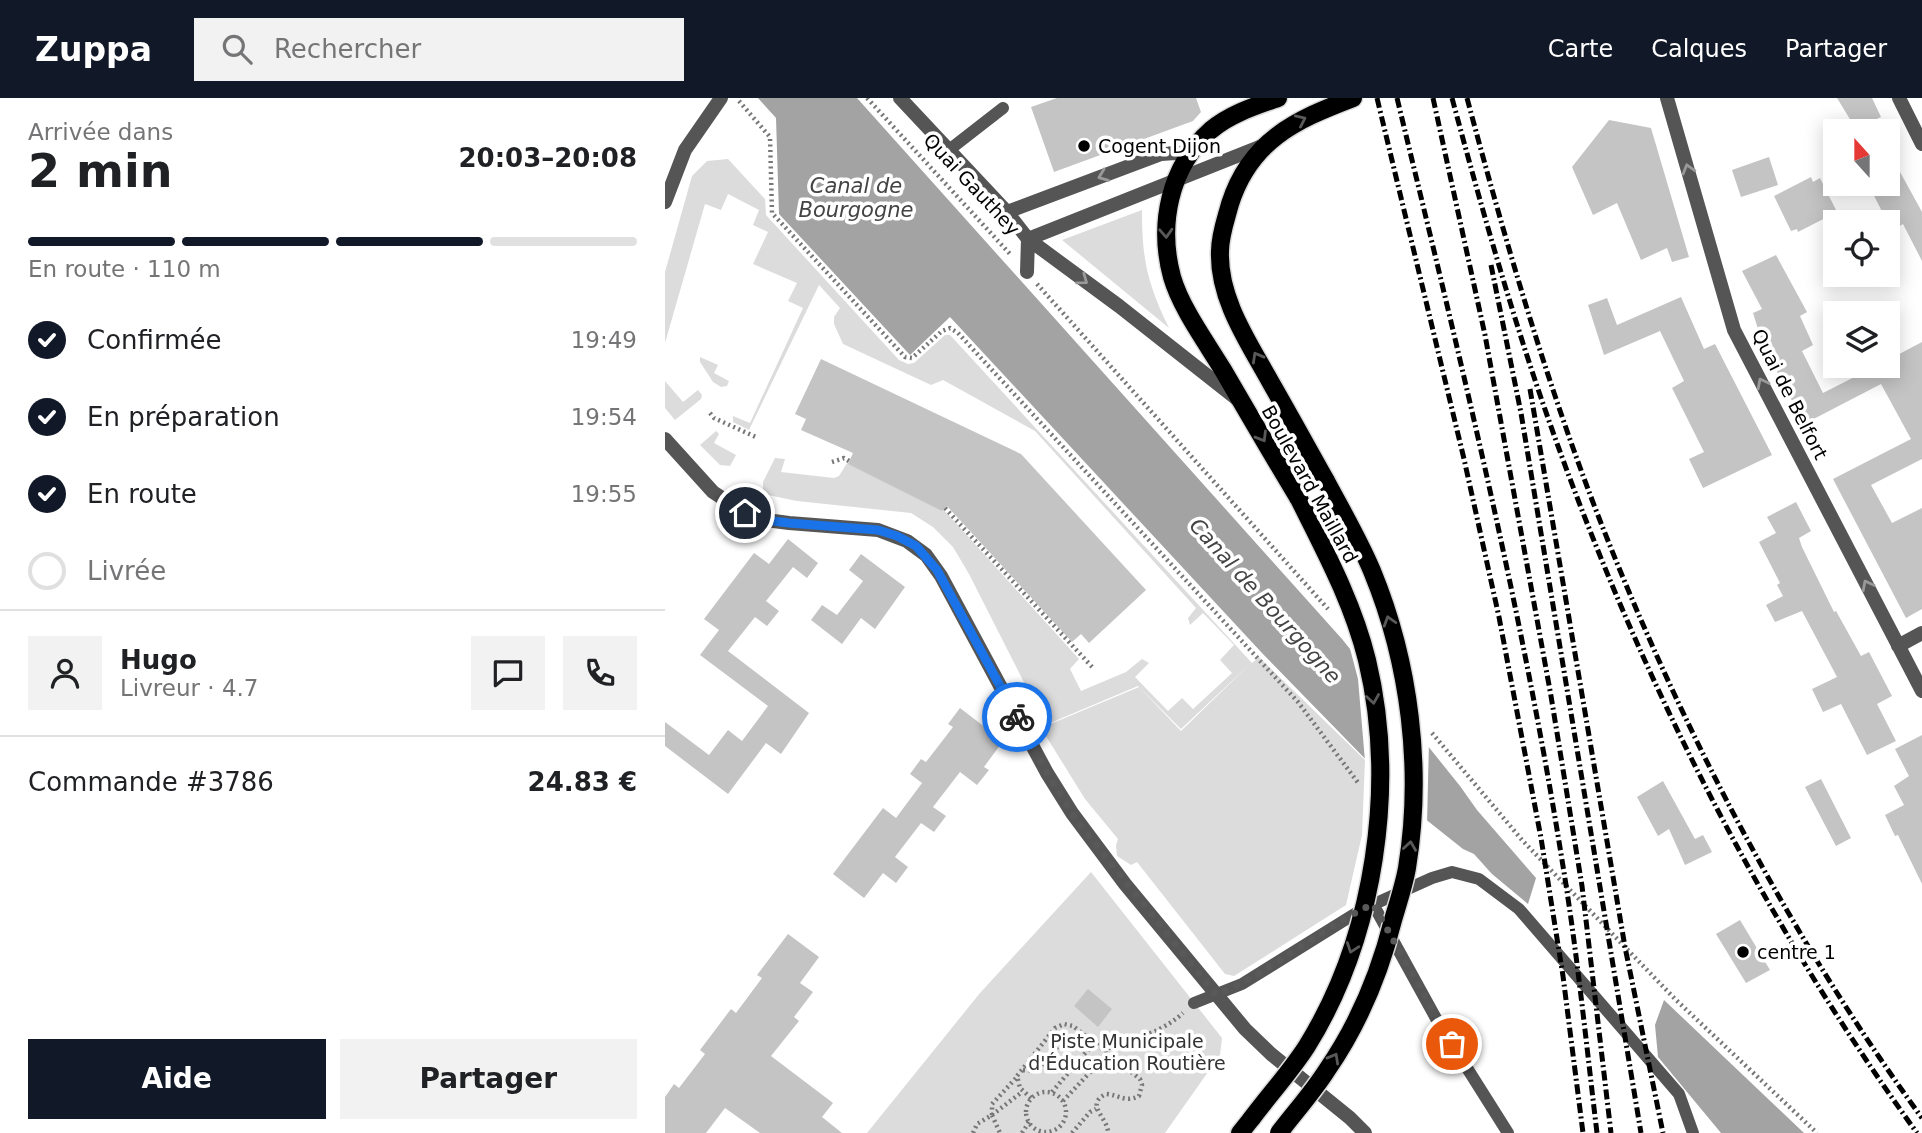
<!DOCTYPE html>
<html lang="fr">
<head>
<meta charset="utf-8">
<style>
  :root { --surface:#fff; --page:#f2f2f2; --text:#202124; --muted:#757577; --line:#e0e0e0; --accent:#111827 }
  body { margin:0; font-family:"DejaVu Sans",sans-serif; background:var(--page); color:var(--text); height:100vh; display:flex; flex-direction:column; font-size:26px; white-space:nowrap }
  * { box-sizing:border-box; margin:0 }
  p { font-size:23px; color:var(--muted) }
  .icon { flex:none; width:38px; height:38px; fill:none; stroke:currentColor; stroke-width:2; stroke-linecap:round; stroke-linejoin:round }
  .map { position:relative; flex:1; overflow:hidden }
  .panel { display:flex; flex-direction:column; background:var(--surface); width:665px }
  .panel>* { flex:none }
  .needle { width:46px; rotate:339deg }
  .buttons { position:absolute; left:1158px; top:21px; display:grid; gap:14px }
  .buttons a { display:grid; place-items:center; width:77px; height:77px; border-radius:0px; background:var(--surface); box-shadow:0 4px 18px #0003; font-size:35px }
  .pin { position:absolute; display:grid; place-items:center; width:60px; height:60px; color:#fff; margin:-30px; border:4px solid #fff; border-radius:50%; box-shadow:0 2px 7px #0007 }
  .courier { position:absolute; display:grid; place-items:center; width:70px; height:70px; margin:-35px; border:5px solid #1a73e8; border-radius:50%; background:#fff; color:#222; box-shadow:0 2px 9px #0007 }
  .overview em { font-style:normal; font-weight:600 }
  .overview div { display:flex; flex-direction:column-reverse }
  .overview { display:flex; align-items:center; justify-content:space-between; height:119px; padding:0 28px }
  h1 { font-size:46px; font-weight:600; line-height:52px }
  .bar { display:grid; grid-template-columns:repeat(4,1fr); gap:10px 7px; align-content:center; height:84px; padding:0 28px }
  .bar i { height:9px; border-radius:5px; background:var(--line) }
  .bar .selected { background:var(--accent) }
  .bar p { grid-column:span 4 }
  .line { display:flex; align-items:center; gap:18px; padding:0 28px; border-top:2px solid var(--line) }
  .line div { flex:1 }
  .round { display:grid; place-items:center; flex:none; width:74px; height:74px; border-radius:0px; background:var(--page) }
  ol { padding:0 28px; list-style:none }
  li { display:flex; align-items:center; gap:21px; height:77px }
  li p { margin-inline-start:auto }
  li .icon { padding:7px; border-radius:50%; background:var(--accent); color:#fff; stroke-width:4 }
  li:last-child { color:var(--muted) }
  li i { width:38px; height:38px; border:4px solid var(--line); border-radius:50% }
  .action { display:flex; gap:14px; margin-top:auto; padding:14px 28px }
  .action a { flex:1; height:80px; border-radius:0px; background:var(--accent); color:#fff; font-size:28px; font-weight:600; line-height:80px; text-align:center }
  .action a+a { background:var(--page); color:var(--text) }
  header { display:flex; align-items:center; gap:42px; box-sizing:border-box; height:98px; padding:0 35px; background:var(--accent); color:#fff }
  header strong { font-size:33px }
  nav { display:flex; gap:38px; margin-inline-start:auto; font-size:24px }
  .search { width:490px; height:63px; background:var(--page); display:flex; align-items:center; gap:18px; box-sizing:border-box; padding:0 24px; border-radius:0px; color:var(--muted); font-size:26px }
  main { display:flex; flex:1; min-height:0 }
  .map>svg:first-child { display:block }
  .green { fill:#dcdcdc }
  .water { fill:#a3a3a3 }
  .pier { fill:#fff }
  .building { fill:#c4c4c4 }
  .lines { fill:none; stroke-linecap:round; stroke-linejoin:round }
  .primary-casing { stroke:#dbdbdb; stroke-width:21 }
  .path { stroke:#777; stroke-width:4.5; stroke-dasharray:2 3.5; stroke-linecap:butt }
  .service { stroke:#555; stroke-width:12 }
  .minor { stroke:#555; stroke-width:14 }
  .primary { stroke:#000; stroke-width:18 }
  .rail { stroke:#000; stroke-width:5; stroke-dasharray:10 3.5 2 3.5; stroke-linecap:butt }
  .primary-bridge-casing { stroke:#dbdbdb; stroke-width:21; stroke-linecap:butt }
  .primary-bridge { stroke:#000; stroke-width:18 }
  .oneway { stroke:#595959 }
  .oneway2 { stroke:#999 }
  .done { stroke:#595959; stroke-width:7; stroke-dasharray:0 12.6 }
  .route { stroke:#1a73e8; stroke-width:9 }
  .poi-dot { fill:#000; stroke:#fff; stroke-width:2.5 }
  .labels { text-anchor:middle; stroke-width:7; stroke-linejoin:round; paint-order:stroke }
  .poi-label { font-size:19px; fill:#000; stroke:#fff; text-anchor:start }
  .street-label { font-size:19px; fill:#000; stroke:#fff }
  .park-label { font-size:19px; fill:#333; stroke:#fff }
  .water-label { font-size:21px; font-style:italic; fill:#444; stroke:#fff }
</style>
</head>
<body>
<header>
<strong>Zuppa</strong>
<div class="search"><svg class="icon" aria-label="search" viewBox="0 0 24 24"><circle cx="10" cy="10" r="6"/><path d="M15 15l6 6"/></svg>Rechercher</div>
<nav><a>Carte</a><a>Calques</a><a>Partager</a></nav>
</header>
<main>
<section class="panel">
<div class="overview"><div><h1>2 min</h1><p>Arrivée dans</p></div><em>20:03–20:08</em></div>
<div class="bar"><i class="selected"></i><i class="selected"></i><i class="selected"></i><i></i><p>En route · 110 m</p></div>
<ol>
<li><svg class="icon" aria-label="check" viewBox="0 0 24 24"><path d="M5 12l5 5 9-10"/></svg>Confirmée<p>19:49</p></li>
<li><svg class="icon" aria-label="check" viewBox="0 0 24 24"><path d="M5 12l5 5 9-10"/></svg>En préparation<p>19:54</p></li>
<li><svg class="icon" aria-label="check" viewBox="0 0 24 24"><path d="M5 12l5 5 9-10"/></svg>En route<p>19:55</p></li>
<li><i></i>Livrée</li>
</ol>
<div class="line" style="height:126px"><a class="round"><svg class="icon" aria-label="person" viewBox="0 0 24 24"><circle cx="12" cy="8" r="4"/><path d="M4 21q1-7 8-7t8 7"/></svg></a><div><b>Hugo</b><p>Livreur · 4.7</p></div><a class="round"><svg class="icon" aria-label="chat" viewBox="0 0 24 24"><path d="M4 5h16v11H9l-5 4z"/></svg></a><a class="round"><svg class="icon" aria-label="phone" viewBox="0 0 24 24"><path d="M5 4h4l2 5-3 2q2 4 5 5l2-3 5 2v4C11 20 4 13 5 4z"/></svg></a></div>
<div class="line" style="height:91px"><div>Commande #3786</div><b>24.83 €</b></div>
<div class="action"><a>Aide</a><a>Partager</a></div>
</section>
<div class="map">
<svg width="1257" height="1035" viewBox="0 0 1257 1035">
  <rect width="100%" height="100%" fill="#fff"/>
  <path class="green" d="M63,61L100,101L101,117L234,262L243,266L249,265L280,237H285L587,565L594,559L700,662L697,737L681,807L569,878L560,876L472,764L466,767L452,758L451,747L453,741L420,701L376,630L474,589L516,633L587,564L516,631L473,588L378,628L369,604L304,476L288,449L268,429L246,415L132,403L98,396V384L110,360L120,361L116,374L169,380L174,378L182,365L280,413L414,561L405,571L416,593L461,574L477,561L484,565L470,579L503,613L517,600L528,611L567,575L555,562L569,547L538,515L525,527L523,520L531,510L370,333L278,282L266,287L178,246L169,226V219L175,210L154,187L84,332L68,324V318L85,325L138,210L123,203L132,185L88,166L103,134L88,127L94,112L63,96L56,112L40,106L0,245V174L27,78L42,63Z
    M477,112C477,161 482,185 504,230L397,142Z
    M35,259L53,267L49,275L64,283L62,288L56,289L48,284L35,264Z
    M0,283L18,304L33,292L37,297L36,301L10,322L0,310Z
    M51,333L54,336L49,345L71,357L65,368L55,367L35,347Z
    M426,774L557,940L555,957L500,1035H202L315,895Z"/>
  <path class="water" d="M93,0H192L677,541L795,688L812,712L871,780L863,806L827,776L809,756L798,751L754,716L597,555L285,219L245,257L114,116L111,20Z
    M999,902L1139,1035H1056L993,959L990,927Z"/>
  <path class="pier" d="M683,543L764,643L762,726L700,663L693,581Z"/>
  <path class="building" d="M392,0H531L536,14L528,23L389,74L366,9Z
    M1172,0H1207L1216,19L1191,31Z
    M944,22L986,30L1024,159L1007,164L1002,150L976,162L952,105L928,117L907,69Z
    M1223,52L1257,114V163L1238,126L1227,133L1203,86H1223Z
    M1104,59L1113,87L1076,99L1067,72Z
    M1146,79L1148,84L1155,80L1172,114L1133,134L1132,131L1126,133L1109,98Z
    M1111,157L1142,214L1135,218L1148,247L1137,253L1158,295L1211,268H1223V262L1257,244V361L1206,387L1227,425L1257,410V511L1241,520L1168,381L1246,341L1216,286L1139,326L1098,247L1088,215L1097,211L1077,173Z
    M1016,199L1039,251L1050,246L1107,357L1038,390L1024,361L1039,354L1007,290L1019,283L995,233L939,257L923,207L942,200L952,227Z
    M156,261L356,356L481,492L424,545L416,536L407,544L282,408L277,413L183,366L188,355L136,332L141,321L130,316Z
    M1131,404L1146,433L1134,440L1137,449L1169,514L1171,513L1196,558L1204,554L1227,598L1212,606L1231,643L1202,657L1176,606L1158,614L1147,591L1172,579L1137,513L1110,524L1101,507L1118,498L1112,487L1115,485L1094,444L1111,435L1102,419Z
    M123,441L153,465L142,480L128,469L101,503L114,513L102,528L90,519L63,553L144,615L116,656L101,645L63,696L0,648V624L44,657L63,632L77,643L103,608L35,557L54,532L39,521L89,455L104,466Z
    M196,456L240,489L210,531L196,520L177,546L146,522L157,507L172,517L198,483L184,472Z
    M295,610L338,643L319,669L324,672L312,687L295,674L268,709L281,718L269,734L256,725L230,759L243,769L231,785L218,775L199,800L168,776L218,710L231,720L257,685L245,676L256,661L261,664L288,629L283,626Z
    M1257,637V786L1233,737L1230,738L1220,717L1239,707L1229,688L1244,678L1230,651Z
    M1156,681L1186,740L1171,748L1140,689Z
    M998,683L1030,741L1038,737L1047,754L1020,767L1004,731L993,738L972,699Z
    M1075,822L1105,872L1081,885L1051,836Z
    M123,836L154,859L135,885L148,894L129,919L134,923L106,958L168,1005L157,1019L177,1035H95L60,1010L41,1035H0V999L9,986L14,990L40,956L35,952L66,911L71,915L97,880L92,877Z
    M423,891L447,911L433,929L409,908Z"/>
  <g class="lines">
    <g class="primary-casing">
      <path id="primary" d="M613,0C590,8 565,16 546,32C504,69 493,127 507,179C516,210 541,244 558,272C583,315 608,358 634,401
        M661,383C643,351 625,318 606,285C584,245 553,201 555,153C555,137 561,121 565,106C585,43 630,22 688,0
        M575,1035L587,1020"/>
    </g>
    <path class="path" d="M202,0L345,156
      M74,3L105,39L107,115L240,259L247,260L277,233L285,230L293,235L633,604L694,686
      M372,186L663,511
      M45,315L49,320L93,340
      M167,364L179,360L184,363
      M280,410L429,571
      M767,635L857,742L1010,901L1152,1035
      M438,952C467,941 495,936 518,915
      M358,972L373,973L393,948L389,932
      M361 1014a20 20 0 1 1 40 0a20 20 0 1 1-40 0Z
      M387,994L421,954L431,946
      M366,1000L355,990L352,978L390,930L399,926L408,928L475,981L477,987L474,998C460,1005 455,997 441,996C419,1007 443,1019 443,1035
      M398,1003L443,955
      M327,1017V1006L352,979
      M327,1017L357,994
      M308,1035L312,1026L327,1017L335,1035
      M357,1035L364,1024
      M407,1035L425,1014L431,1011"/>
    <path class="service" d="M284,52L338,10
      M708,806L773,924L843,1035
      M529,905L577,886L696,812L767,780L787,774L814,781L854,811L1014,996L1028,1035"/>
    <path class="minor" d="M235,0L342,114L363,141L454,208L572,301
      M1002,0L1069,232L1257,593
      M1234,0L1257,46
      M0,104L20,52L56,0
      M342,114L496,56L526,54
      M363,141L597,48
      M362,174L363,141
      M0,341L48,394L80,415L101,422L124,425L213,432L242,443L261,457L276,478L382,675L407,715L460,786L580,931L606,956L685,1020L700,1035
      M1233,548L1257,535"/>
    <use href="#primary" class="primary"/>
    <path class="rail" d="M712,0L799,361L834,519L876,740L898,878L918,1035
      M732,0C793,252 856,505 897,762C912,852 921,944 932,1035
      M768,0L820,237L886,598L917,788L946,1035
      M787,0C813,97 841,196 873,291C963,556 1088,808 1252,1035
      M802,0C840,142 881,283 934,420C1017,632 1123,836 1257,1020
      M826,167L856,315L976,1035
      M865,291L960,849L998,1035"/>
    <g class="primary-bridge-casing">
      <path id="primary-bridge" d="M587,1020C605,996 626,973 642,948C710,838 732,687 702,562C688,505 660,453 634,401
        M614,1035C630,1014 648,994 662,972C693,927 715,874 728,822C733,805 739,787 742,770C758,672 745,565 707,473C694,442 677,413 661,383"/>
    </g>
    <use href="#primary-bridge" class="primary-bridge"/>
  </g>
  <defs><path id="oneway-chevron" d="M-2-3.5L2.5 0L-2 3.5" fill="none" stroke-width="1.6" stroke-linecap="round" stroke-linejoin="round" transform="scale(1.75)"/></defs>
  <g class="oneway">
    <use href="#oneway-chevron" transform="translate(636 22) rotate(-25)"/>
    <use href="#oneway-chevron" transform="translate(501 135) rotate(87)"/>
    <use href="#oneway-chevron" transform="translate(592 259) rotate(-119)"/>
    <use href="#oneway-chevron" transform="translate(597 339) rotate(59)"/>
    <use href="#oneway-chevron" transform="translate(724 523) rotate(-107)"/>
    <use href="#oneway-chevron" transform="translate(708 601) rotate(81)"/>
    <use href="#oneway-chevron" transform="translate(745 748) rotate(-82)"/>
    <use href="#oneway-chevron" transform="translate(687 850) rotate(109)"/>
    <use href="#oneway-chevron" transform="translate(669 960) rotate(-61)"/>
  </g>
  <g class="oneway2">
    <use href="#oneway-chevron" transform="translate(1023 71) rotate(-106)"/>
    <use href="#oneway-chevron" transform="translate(438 78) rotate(159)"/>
    <use href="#oneway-chevron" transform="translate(418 182) rotate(36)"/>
    <use href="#oneway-chevron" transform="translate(1097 285) rotate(-117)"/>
    <use href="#oneway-chevron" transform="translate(1202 487) rotate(-117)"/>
  </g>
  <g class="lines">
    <path class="done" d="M352,619L382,675L413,724L551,897C607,874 653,831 708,806L787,946"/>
    <path class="route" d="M80,415L101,422L124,425L213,432L232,438L251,448L272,472L352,619"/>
  </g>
  <g class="poi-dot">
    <circle cx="419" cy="48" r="7"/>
    <circle cx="1078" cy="854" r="7"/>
  </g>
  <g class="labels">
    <g class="poi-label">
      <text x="433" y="55">Cogent Dijon</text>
      <text x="1092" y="861">centre 1</text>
    </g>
    <g class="street-label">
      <text transform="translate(307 86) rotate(47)" y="7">Quai Gauthey</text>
      <text transform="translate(1125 296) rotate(63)" y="7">Quai de Belfort</text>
      <text transform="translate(645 386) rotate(61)" y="7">Boulevard Maillard</text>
    </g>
    <g class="park-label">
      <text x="462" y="950">Piste Municipale<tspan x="462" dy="22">d'Éducation Routière</tspan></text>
    </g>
    <g class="water-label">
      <text x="191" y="95">Canal de<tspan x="191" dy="24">Bourgogne</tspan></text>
      <text transform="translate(600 503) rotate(48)" y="7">Canal de Bourgogne</text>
    </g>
  </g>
</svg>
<div class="buttons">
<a><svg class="needle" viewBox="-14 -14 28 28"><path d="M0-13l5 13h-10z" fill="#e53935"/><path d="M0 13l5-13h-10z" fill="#757577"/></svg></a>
<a><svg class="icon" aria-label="locate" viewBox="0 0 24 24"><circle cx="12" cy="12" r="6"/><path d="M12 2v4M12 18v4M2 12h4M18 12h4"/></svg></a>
<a><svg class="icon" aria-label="layers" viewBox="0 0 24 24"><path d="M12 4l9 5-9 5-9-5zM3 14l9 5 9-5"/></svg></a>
</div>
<div class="pin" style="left:787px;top:946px;background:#ea580c"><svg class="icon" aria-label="bag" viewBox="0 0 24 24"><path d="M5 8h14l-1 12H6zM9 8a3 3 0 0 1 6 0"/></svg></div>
<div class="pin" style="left:80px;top:415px;background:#1f2937"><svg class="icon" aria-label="home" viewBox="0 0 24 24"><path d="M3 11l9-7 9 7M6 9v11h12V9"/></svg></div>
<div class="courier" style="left:352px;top:619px"><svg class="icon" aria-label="bike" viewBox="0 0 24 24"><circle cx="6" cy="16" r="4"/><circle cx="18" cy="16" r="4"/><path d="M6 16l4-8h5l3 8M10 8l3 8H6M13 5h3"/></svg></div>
</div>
</main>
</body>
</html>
